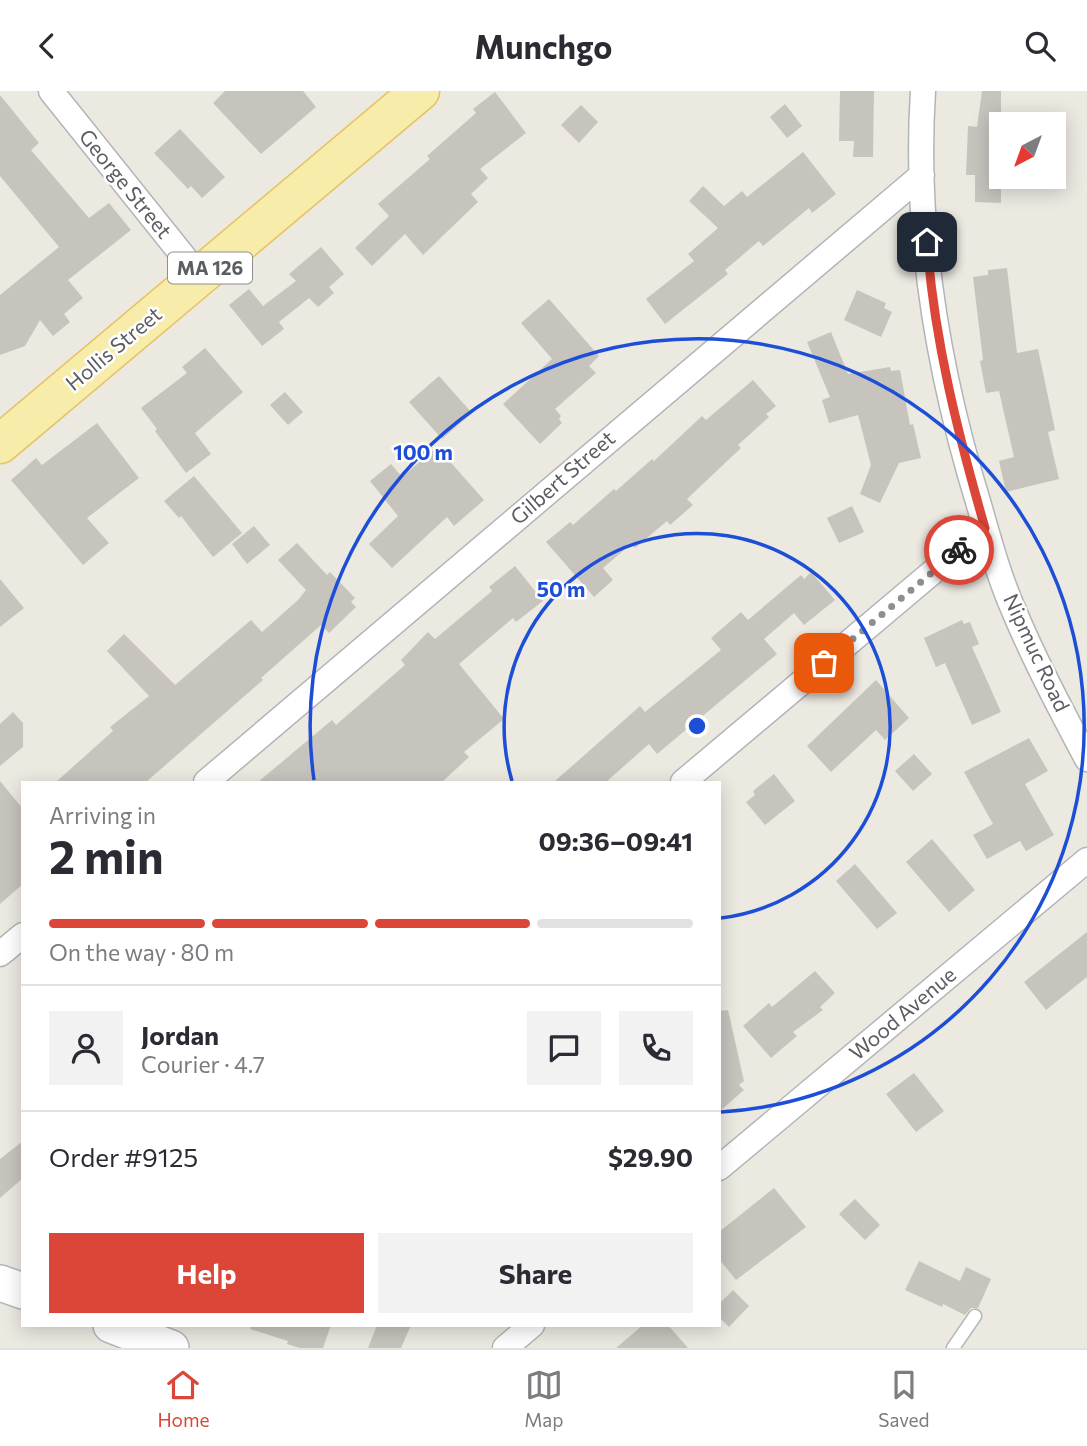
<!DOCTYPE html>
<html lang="en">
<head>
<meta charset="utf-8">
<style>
  :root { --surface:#fff; --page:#f2f2f3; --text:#2b2b33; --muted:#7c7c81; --line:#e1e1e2; --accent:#db4638 }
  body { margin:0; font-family:Commissioner,sans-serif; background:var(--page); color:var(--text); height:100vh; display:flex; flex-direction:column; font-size:26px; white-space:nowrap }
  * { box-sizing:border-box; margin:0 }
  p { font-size:23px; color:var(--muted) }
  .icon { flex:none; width:38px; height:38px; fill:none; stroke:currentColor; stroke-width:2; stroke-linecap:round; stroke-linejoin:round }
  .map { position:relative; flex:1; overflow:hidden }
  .drawer { position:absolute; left:21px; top:690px; width:700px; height:546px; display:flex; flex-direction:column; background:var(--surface); border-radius:0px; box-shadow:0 4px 18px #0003 }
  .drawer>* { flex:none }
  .needle { width:46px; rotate:221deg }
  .buttons { position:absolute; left:989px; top:21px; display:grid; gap:14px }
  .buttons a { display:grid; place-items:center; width:77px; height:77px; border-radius:0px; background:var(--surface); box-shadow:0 4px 18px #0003; font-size:35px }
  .pin { position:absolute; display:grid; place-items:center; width:60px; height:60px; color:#fff; margin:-30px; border-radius:14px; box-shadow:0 4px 10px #0006 }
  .courier { position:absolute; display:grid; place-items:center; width:70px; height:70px; margin:-35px; border:5px solid #db4638; border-radius:50%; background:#fff; color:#222; box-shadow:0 2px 9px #0007 }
  .overview em { font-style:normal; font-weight:700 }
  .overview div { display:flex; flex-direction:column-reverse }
  .overview { display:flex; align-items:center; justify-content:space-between; height:119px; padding:0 28px }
  h1 { font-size:46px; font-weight:700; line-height:52px }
  .bar { display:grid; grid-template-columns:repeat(4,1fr); gap:10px 7px; align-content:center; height:84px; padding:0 28px }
  .bar i { height:9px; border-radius:5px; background:var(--line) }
  .bar .selected { background:var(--accent) }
  .bar p { grid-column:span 4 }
  .line { display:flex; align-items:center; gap:18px; padding:0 28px; border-top:2px solid var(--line) }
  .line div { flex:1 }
  .round { display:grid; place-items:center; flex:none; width:74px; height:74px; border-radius:0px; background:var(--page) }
  .button { display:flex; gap:14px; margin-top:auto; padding:14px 28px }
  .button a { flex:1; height:80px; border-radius:0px; background:var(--accent); color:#fff; font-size:28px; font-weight:700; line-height:80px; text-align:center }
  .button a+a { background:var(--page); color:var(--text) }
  header { display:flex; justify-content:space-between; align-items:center; height:91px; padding:0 28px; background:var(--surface); font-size:32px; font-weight:700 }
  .tabs { display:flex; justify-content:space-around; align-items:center; height:98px; border-top:2px solid var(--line); background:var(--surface); font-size:19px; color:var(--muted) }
  .tabs a { display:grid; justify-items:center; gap:4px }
  .tabs .selected { color:var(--accent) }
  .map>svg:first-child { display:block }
  .building { fill:#c7c4be }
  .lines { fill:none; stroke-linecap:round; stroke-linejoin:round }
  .lane-casing { stroke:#b2b4b8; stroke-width:15 }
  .street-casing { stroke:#b2b4b8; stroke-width:27 }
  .secondary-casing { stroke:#b3b6bb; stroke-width:38 }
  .primary-casing { stroke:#e6c260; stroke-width:41 }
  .lane { stroke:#fff; stroke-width:12 }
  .street { stroke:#fff; stroke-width:24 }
  .secondary { stroke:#fff; stroke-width:35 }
  .primary { stroke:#f8ecaa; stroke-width:38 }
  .done { stroke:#8d8e8e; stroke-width:7; stroke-dasharray:0 12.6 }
  .route { stroke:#db4638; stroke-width:9 }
  .ring { fill:none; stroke:#1d4ed8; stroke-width:3.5 }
  .labels { text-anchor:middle; stroke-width:5; stroke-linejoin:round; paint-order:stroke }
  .shield { fill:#fff; stroke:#8c8e90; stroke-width:2 }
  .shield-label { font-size:19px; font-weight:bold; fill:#5a5d61 }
  .street-label { font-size:21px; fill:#5a5d61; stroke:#fff }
  .centre { fill:#1d4ed8; stroke:#fff; stroke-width:3.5 }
  .ring-label { font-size:21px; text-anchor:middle; font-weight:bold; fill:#1d4ed8; stroke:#fff; stroke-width:5; stroke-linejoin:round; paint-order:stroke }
</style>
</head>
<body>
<header><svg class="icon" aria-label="back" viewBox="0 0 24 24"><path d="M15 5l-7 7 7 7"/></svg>Munchgo<svg class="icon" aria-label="search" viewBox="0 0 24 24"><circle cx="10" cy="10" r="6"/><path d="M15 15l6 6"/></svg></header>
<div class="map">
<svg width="1087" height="1257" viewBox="0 0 1087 1257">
  <rect width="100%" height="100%" fill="#ece9e1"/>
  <path class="building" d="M225,0H303L316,16L261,63L213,12Z
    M840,0H874L873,66H853L854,50H839Z
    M982,0H1001V112L975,111V84H966L968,35L977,36Z
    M495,1L526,42L480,78L488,87L471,103L478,111L423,164L405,143L372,175L355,157L389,125L378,113L430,68L427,65L476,22L473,18Z
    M0,4L39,52L31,59L89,127L109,112L131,139L68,189L83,207L64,223L70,231L53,245L40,229L25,255L0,264V204L59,156L0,85Z
    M785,13L802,35L787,47L770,26Z
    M581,14L598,31L579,52L561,34Z
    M180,38L225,86L202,107L191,95L188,98L154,62Z
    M803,61L836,103L812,122L809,117L763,155L759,150L725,179L728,183L665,233L646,208L694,170L688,163L718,137L689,110L703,95L724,115L742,100L747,106Z
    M321,156L344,183L329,196L334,202L318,216L309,207L279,231L284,238L262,255L229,214L249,198L263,215L296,190L289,183Z
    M1007,177L1017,262L1038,258L1055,339L1048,341L1059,388L1006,401L999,370L1014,366L999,300L986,302L980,270L983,269L973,186L988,184V179Z
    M857,199L886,212L884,217L892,221L881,246L844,229Z
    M549,208L599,265L589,275L596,282L555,318L561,325L559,328L562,332L540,353L503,313L552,268L521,232Z
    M831,241L848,283L890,276L891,280L900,279L910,334L913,333L921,367L899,372L880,412L860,403L871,374L858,324L829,332L822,309L830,306L807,251Z
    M205,257L243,301L195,342L211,363L186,382L155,340L157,338L141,317L187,282L182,276Z
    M439,285L472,322L442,348L409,311Z
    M753,289L776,315L766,323L769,326L738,354L741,357L687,408L693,414L670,434L667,430L635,457L631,453L603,477L613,489L594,506L546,451L570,431L573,434L614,398L616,400L652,368L654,370L702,325L706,329Z
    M285,301L303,321L288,334L270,314Z
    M97,332L139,387L87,427L109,452L83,474L11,389L36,367L42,374Z
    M437,356L484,409L454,435L447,426L392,477L369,453L398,425L370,390L391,373L402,386Z
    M194,385L242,442L213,466L181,425L179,427L164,410Z
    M852,415L864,441L839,452L827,427Z
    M254,435L270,454L247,473L232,453Z
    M297,452L327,484L330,481L355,507L351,511L356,516L329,542L321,534L261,587L263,589L146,691H56L113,640L110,636L149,605L107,560L124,543L175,594L251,529L262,541L298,509L306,499L278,469Z
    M515,475L543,510L516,531L513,527L459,573L504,628L464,661L469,666L442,691H258L332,629L336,634L405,574L401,569L428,541L435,548L492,500L489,496Z
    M811,481L835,509L804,534L794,522L764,548L777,563L657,663L649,653L606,691H554L640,615L645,621L721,559L711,547L741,521L748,529L801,484L804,488Z
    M0,488L24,517L0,536Z
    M962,529L964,533L970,531L979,553L972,556L1001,621L972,634L945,572L936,576L924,547Z
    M876,589L909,627L885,649L876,639L831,681L807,655Z
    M13,621L23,632V656L0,675V633Z
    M1029,647L1048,680L1025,693L1054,744L1026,760L1020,750L987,768L973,744L993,733L964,681Z
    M914,663L932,683L913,700L895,680Z
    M774,683L795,710L765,734L746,711L755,704L753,700Z
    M0,690L23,718V793L0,813Z
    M932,748L975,799L949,821L906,771Z
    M855,773L897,822L877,838L836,790Z
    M1087,841V886L1046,919L1024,891Z
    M815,880L835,902L820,916L823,919L793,941L797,945L771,967L743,935L769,912L772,916Z
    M728,919L744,990L739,994L744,999L719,1021V920Z
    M914,982L944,1020L916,1041L886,1003Z
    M23,1050V1087L0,1107V1068Z
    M774,1097L806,1136L736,1189L719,1168V1141Z
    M855,1108L880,1134L865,1149L839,1123Z
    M919,1170L960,1190L966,1176L991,1188L978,1217H971L965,1224L943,1213L942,1216L905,1199Z
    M733,1199L749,1215L729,1236L719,1226V1213Z
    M251,1234H331L323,1257H300L287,1253L288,1250L250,1238Z
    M377,1234H411L401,1257H368Z
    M643,1234H668L688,1257H616Z"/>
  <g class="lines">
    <g class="lane-casing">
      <path id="lane" d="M953,1257L975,1225"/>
    </g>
    <g class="street-casing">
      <path id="street" d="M51,0L200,186
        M923,0C914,139 938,281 979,414C989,449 999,486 1014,520C1035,570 1061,619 1087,668
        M206,691L922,84
        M683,691L985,437
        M0,863L23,844
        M719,1077L1087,769
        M505,1257L532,1234"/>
    </g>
    <g class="secondary-casing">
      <path id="secondary" d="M0,1192L23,1200
        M111,1234L171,1257"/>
    </g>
    <g class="primary-casing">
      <path id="primary" d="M0,353L420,0"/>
    </g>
    <use href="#lane" class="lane"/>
    <use href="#street" class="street"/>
    <use href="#secondary" class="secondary"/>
    <use href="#primary" class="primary"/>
  </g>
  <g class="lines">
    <path class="done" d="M824,572L959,459"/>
    <path class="route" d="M927,151C934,249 958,343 985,437L959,459"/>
  </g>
  <g class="ring">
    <path d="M512 690A193 193 0 1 1 721 827"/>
    <path d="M314 689A387 387 0 1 1 721 1021"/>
  </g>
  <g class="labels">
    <rect class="shield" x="168" y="161.5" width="84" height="31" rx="5"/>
    <g class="shield-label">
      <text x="210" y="184">MA 126</text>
    </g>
    <g class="street-label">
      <text transform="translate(125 93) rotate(51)" y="7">George Street</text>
      <text transform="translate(114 258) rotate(-40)" y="7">Hollis Street</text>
      <text transform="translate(563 387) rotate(-41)" y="7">Gilbert Street</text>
      <text transform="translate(1036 562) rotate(65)" y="7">Nipmuc Road</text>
      <text transform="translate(903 923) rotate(-40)" y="7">Wood Avenue</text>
    </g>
  </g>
  <circle cx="697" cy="635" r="10" class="centre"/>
  <g class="ring-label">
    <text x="423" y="369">100 m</text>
    <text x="561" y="506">50 m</text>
  </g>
</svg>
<div class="buttons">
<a><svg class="needle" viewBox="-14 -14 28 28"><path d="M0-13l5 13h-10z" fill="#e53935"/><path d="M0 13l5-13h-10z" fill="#7c7c81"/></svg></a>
</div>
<div class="pin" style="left:824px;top:572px;background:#ea580c"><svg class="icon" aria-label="bag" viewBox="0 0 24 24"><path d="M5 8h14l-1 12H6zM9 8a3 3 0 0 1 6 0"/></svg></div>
<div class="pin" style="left:927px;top:151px;background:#1f2937"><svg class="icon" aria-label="home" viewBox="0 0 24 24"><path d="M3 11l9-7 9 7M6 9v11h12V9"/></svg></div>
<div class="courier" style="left:959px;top:459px"><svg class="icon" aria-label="bike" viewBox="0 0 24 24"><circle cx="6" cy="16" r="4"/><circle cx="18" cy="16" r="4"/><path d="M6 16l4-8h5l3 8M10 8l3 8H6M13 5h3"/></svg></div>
<section class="drawer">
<div class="overview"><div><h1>2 min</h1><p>Arriving in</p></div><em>09:36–09:41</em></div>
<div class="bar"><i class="selected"></i><i class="selected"></i><i class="selected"></i><i></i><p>On the way · 80 m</p></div>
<div class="line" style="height:126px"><a class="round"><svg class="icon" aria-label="person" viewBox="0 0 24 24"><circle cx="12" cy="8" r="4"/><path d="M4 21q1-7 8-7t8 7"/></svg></a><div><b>Jordan</b><p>Courier · 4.7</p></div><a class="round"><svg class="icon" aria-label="chat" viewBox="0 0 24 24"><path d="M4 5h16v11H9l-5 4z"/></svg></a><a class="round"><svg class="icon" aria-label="phone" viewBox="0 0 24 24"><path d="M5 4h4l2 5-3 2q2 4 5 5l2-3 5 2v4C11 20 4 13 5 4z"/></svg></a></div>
<div class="line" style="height:91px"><div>Order #9125</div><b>$29.90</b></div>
<div class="button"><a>Help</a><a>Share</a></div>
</section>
</div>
<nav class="tabs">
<a class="selected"><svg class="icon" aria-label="home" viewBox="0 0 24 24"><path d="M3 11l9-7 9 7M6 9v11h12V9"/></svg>Home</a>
<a><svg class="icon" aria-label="map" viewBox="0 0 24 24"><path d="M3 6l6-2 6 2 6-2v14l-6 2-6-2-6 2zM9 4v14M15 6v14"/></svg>Map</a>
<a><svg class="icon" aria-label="saved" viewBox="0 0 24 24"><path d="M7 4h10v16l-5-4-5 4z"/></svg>Saved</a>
</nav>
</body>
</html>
